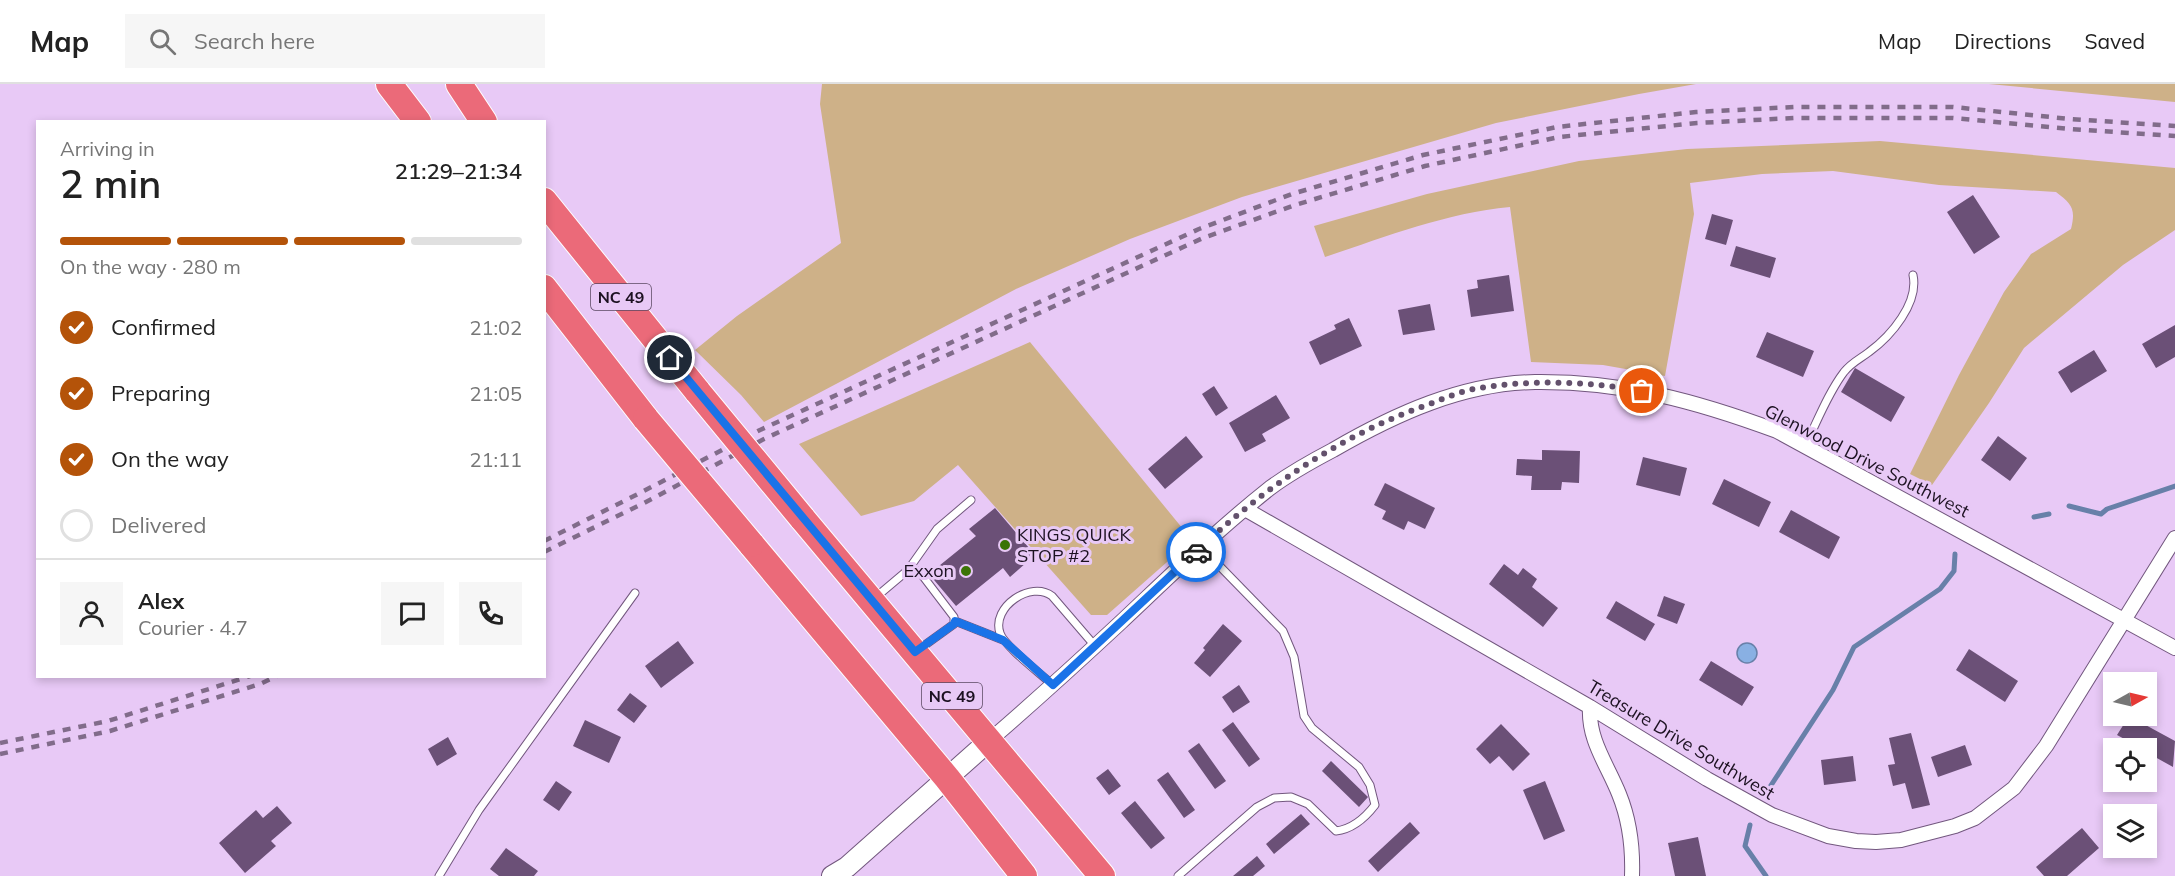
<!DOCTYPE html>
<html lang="en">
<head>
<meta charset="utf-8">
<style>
  :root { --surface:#fff; --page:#f6f6f6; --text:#222; --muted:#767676; --line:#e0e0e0; --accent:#b45309 }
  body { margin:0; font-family:Mulish,sans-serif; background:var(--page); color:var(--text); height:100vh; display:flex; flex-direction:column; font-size:22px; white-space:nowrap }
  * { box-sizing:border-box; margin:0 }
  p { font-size:20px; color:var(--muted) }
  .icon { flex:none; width:33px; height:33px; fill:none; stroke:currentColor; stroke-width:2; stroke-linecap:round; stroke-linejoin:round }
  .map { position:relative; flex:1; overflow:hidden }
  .drawer { position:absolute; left:36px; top:36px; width:510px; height:558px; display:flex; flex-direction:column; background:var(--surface); border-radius:0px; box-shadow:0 3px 9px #0003 }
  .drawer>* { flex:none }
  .needle { width:39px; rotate:82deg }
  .buttons { position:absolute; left:2103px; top:588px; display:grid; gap:12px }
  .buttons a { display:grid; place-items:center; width:54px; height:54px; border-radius:0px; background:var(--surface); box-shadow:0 3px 9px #0003; font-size:30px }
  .pin { position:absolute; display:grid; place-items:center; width:51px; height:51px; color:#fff; margin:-26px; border:3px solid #fff; border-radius:50%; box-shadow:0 2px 6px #0007 }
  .courier { position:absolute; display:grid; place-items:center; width:60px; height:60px; margin:-30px; border:4px solid #1a73e8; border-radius:50%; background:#fff; color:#222; box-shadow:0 2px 8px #0007 }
  .headline em { font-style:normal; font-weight:600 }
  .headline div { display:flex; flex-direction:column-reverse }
  .headline { display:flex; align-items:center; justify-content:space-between; height:102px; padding:0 24px }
  h1 { font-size:39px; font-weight:600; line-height:45px }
  .bar { display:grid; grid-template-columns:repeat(4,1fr); gap:9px 6px; align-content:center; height:72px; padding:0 24px }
  .bar i { height:8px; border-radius:4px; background:var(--line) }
  .bar .active { background:var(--accent) }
  .bar p { grid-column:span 4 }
  .line { display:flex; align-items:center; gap:15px; padding:0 24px; border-top:2px solid var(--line) }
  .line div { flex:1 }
  .round { display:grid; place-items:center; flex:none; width:63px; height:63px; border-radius:0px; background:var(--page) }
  ol { padding:0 24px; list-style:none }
  li { display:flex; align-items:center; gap:18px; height:66px }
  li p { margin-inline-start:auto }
  li .icon { padding:6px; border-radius:50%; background:var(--accent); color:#fff; stroke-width:4 }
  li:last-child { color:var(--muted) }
  li i { width:33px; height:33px; border:3px solid var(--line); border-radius:50% }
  header { display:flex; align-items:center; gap:36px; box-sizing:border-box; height:84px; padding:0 30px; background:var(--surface); border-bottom:2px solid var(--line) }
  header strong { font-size:28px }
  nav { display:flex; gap:33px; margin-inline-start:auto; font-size:21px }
  .search { width:420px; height:54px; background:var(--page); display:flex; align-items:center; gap:15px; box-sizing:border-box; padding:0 21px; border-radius:0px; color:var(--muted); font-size:22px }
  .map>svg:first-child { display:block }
  .green { fill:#ceb188 }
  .water { fill:#89b0e3; stroke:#6880a9; stroke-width:1.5 }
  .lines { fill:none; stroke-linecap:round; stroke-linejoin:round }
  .stream { stroke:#6880a9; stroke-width:5 }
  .building { fill:#6b5077 }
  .lane-casing { stroke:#72577e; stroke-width:9 }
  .street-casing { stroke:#72577e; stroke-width:16 }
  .secondary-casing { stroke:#72577e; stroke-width:22 }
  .highway-casing { stroke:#fff; stroke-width:28 }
  .lane { stroke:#fff; stroke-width:7 }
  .street { stroke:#fff; stroke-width:14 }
  .secondary { stroke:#fff; stroke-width:20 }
  .highway { stroke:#eb6a79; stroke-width:26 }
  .rail { stroke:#816c8a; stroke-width:4.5; stroke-dasharray:8 8; stroke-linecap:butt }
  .highway-bridge-casing { stroke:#fff; stroke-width:28; stroke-linecap:butt }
  .highway-bridge { stroke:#eb6a79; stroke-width:26 }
  .done { stroke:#63516c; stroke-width:6; stroke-dasharray:0 10.8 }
  .route { stroke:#1a73e8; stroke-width:8 }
  .poi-dot { fill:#3b7406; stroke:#e8c9f6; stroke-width:2 }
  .labels { text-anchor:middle; stroke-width:6; stroke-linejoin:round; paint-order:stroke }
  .shield { fill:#e8c9f6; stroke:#594861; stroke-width:1.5 }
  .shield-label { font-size:16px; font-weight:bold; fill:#1c1121 }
  .street-label { font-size:18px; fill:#1c1121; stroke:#e8c9f6 }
  .poi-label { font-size:18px; fill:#1c1121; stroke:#e8c9f6; text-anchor:start }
</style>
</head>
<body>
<header>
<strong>Map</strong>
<div class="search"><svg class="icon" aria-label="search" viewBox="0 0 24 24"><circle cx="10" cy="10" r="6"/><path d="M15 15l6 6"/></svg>Search here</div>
<nav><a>Map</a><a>Directions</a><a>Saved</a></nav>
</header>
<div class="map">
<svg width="2175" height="792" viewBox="0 0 2175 792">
  <rect width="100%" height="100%" fill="#e8c9f6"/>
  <path class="green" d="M822,0H1696L1639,10L1496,39L1242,113L1130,155L1016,205L764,338L741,311L695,266L737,232L841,159L820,20Z
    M1989,0H2175V18Z
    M1880,57L2175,84V146L2123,181L2024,264L1989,319L1932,401L1910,390L1959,291L2004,208L2031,170L2071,145C2076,125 2072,120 2056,108L1939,101L1833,87L1762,90L1690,99L1694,130L1665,292L1603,281L1531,278L1510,123C1446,129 1385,153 1325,173L1314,142L1427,110L1579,77L1687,65Z
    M1030,258L1192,456L1107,531H1091L958,381L914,417L861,432L799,360Z"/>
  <path class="water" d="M1737 569a10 10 0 1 1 20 0a10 10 0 1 1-20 0Z"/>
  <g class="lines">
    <path class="stream" d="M2069,422L2101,430L2107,425L2175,402
      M2034,433L2049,430
      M1766,709L1833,606L1854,563L1940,505L1954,487L1955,470
      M1750,741L1745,762L1766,792"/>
  </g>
  <path class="building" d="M1973,111L2000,153L1974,170L1947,128Z
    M1712,130L1733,136L1726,161L1705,155Z
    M1736,162L1776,174L1770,194L1730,182Z
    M1509,191L1514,227L1471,233L1467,206L1478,204L1477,196Z
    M1430,220L1435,246L1403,251L1398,226Z
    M1349,234L1362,262L1320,281L1309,258L1336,245L1334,241Z
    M2175,241V273L2156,284L2142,260Z
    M1767,248L1814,267L1803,293L1756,273Z
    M2094,266L2107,287L2071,309L2058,288Z
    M1855,284L1905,313L1891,338L1841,308Z
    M1214,302L1228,324L1216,332L1202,310Z
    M1276,311L1290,334L1262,350L1266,357L1245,368L1229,339Z
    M1186,352L1203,373L1165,405L1148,385Z
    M1998,352L2027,374L2010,397L1981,376Z
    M1542,366L1580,367L1579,399L1562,398L1561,406H1531L1532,392L1516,391L1517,375L1542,376Z
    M1643,373L1687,384L1680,412L1636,401Z
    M1724,395L1771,418L1759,443L1712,420Z
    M1385,399L1435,424L1425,445L1408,437L1404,446L1382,435L1386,427L1374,421Z
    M995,424L1035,471L1010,493L1003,484L956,522L929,490L976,452L969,445Z
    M1791,426L1840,453L1829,475L1779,448Z
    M1504,480L1518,491L1523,484L1537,495L1532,503L1558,524L1543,543L1489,500Z
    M1664,512L1685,520L1677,540L1657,532Z
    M1616,517L1655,540L1645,557L1606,534Z
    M1223,540L1242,557L1210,593L1194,579L1205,566L1203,564Z
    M678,557L694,579L661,604L645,582Z
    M1969,565L2018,597L2005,618L1956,586Z
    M1711,577L1754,603L1742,622L1699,596Z
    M1239,601L1250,618L1233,629L1222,613Z
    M630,609L647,622L634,639L617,626Z
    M2129,632L2175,657L2173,683L2146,668V664H2141L2117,651Z
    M585,636L621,653L609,679L573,662Z
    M1233,638L1260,675L1249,683L1222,646Z
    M1501,640L1530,670L1513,687L1499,672L1490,680L1476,665Z
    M1911,649L1930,721L1912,725L1905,699L1893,702L1888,681L1895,680L1889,654Z
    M448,653L457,670L437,682L428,665Z
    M1199,659L1226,697L1215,705L1188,667Z
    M1965,661L1972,681L1938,693L1931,673Z
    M1853,672L1856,697L1824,701L1821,676Z
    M1331,677L1368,713L1359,723L1322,687Z
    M1108,685L1121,702L1109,711L1096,694Z
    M1168,688L1195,726L1184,734L1157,696Z
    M556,697L572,708L559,727L543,716Z
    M1545,697L1565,747L1544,756L1523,706Z
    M1135,717L1165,754L1151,765L1121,729Z
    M277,722L292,739L271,757L276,762L245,789L219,759L256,726L263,734Z
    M1301,730L1310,740L1274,770L1266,760Z
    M1410,738L1420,749L1378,788L1368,777Z
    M2082,744L2099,764L2067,792H2044L2036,783Z
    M1698,753L1706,792H1675L1668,759Z
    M506,764L538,787L534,792H499L490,785Z
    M1257,772L1265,782L1253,792H1233Z"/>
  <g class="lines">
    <g class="lane-casing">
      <path id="lane" d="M1805,362C1817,338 1828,309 1844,288C1852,278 1860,275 1869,268C1891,252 1919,219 1913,191
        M908,486L937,445L971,416
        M876,513L908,486L918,487L922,491L954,533V540L918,566
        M955,537L1003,556
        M1053,601C1041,590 1004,562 1000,549C991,523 1031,496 1052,512L1095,562
        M439,792L479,726L635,509
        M1178,792L1257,723L1274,714L1291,713L1308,720L1336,747C1353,745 1365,734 1375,721L1370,701L1359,683L1312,644L1304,632L1294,573L1283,547L1201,463"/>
    </g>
    <g class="street-casing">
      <path id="street" d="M1245,425L1590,623L1707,695L1772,731L1828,752L1856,757L1876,758L1901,756L1955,742L1975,734L2014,704L2046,662L2175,454
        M1590,623C1588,656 1607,680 1619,710C1630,737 1633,763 1632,792
        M990,656C1034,618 1077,579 1120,539C1169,493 1217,446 1270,404C1289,390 1312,377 1333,366C1395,330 1463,299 1535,298C1623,297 1696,317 1777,347L2175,564"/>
    </g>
    <g class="secondary-casing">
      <path id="secondary" d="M832,792L847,783L990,656"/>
    </g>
    <g class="highway-casing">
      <path id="highway" d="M389,0L418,38
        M459,0L484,38
        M544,117L698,308
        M544,204L646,335
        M802,434L1102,792
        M751,460L947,694L1024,792"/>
    </g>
    <use href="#lane" class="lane"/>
    <use href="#street" class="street"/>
    <use href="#secondary" class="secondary"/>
    <use href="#highway" class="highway"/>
    <path class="rail" d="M544,457L640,409L760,346L1199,145L1292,110L1423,71L1557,43L1696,28L1794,23H1953L2070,35L2175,42
      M544,468L644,419L764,355L1203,154L1295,121L1425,82L1559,53L1697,39L1794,34H1953L2070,45L2175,52
      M0,659L108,637L250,592
      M0,670L110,647L260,600L277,592"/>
    <g class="highway-bridge-casing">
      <path id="highway-bridge" d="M698,308L802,434
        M646,335L751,460"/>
    </g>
    <use href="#highway-bridge" class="highway-bridge"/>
  </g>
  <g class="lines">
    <path class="done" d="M1196,468C1263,404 1342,350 1430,320C1443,315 1456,309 1469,306C1523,295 1589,297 1642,307"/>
    <path class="route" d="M670,274L915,568L954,540L955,537L1003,556L1053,601L1196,468"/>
  </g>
  <g class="poi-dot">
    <circle cx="1005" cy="461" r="6"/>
    <circle cx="966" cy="487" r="6"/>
  </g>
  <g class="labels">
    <g class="shield">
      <rect x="591" y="200" width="60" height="26" rx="4.5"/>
      <rect x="922" y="599" width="60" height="26" rx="4.5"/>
    </g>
    <g class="shield-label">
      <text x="621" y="219">NC 49</text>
      <text x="952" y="618">NC 49</text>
    </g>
    <g class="street-label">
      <text transform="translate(1867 377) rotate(27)" y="6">Glenwood Drive Southwest</text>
      <text transform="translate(1681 656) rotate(31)" y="6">Treasure Drive Southwest</text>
    </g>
    <g class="poi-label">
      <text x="1017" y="457">KINGS QUICK<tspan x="1017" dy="21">STOP #2</tspan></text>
      <text x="954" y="493" text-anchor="end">Exxon</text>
    </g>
  </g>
</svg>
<div class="buttons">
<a><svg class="needle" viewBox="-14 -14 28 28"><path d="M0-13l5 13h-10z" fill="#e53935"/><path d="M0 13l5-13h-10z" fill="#767676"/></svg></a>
<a><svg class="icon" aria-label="locate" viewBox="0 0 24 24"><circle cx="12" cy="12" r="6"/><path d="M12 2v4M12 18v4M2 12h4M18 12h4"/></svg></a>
<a><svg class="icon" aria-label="layers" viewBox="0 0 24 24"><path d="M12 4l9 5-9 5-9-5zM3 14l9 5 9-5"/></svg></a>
</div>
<div class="pin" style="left:1642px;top:307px;background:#ea580c"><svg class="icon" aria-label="bag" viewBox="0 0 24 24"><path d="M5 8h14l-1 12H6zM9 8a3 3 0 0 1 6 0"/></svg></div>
<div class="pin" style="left:670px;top:274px;background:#1f2937"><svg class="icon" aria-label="home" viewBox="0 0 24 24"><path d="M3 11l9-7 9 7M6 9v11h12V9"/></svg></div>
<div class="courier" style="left:1196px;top:468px"><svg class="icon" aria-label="car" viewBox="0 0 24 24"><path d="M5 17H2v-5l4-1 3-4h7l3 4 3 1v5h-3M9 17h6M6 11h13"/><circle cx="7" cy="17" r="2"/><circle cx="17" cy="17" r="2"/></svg></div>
<section class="drawer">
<div class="headline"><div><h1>2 min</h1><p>Arriving in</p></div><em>21:29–21:34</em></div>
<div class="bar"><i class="active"></i><i class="active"></i><i class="active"></i><i></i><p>On the way · 280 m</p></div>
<ol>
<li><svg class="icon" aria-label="check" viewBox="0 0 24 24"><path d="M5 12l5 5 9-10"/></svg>Confirmed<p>21:02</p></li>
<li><svg class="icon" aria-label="check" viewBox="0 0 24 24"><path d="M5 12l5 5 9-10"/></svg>Preparing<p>21:05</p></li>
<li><svg class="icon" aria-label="check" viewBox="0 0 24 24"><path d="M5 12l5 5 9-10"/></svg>On the way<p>21:11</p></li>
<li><i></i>Delivered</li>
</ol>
<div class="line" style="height:108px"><a class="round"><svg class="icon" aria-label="person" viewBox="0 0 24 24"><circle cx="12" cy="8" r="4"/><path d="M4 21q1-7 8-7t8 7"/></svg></a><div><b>Alex</b><p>Courier · 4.7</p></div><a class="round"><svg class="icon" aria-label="chat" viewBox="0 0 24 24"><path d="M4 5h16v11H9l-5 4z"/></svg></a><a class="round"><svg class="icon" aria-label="phone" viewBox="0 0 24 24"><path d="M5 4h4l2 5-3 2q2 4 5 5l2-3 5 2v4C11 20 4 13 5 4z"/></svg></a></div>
</section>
</div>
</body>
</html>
